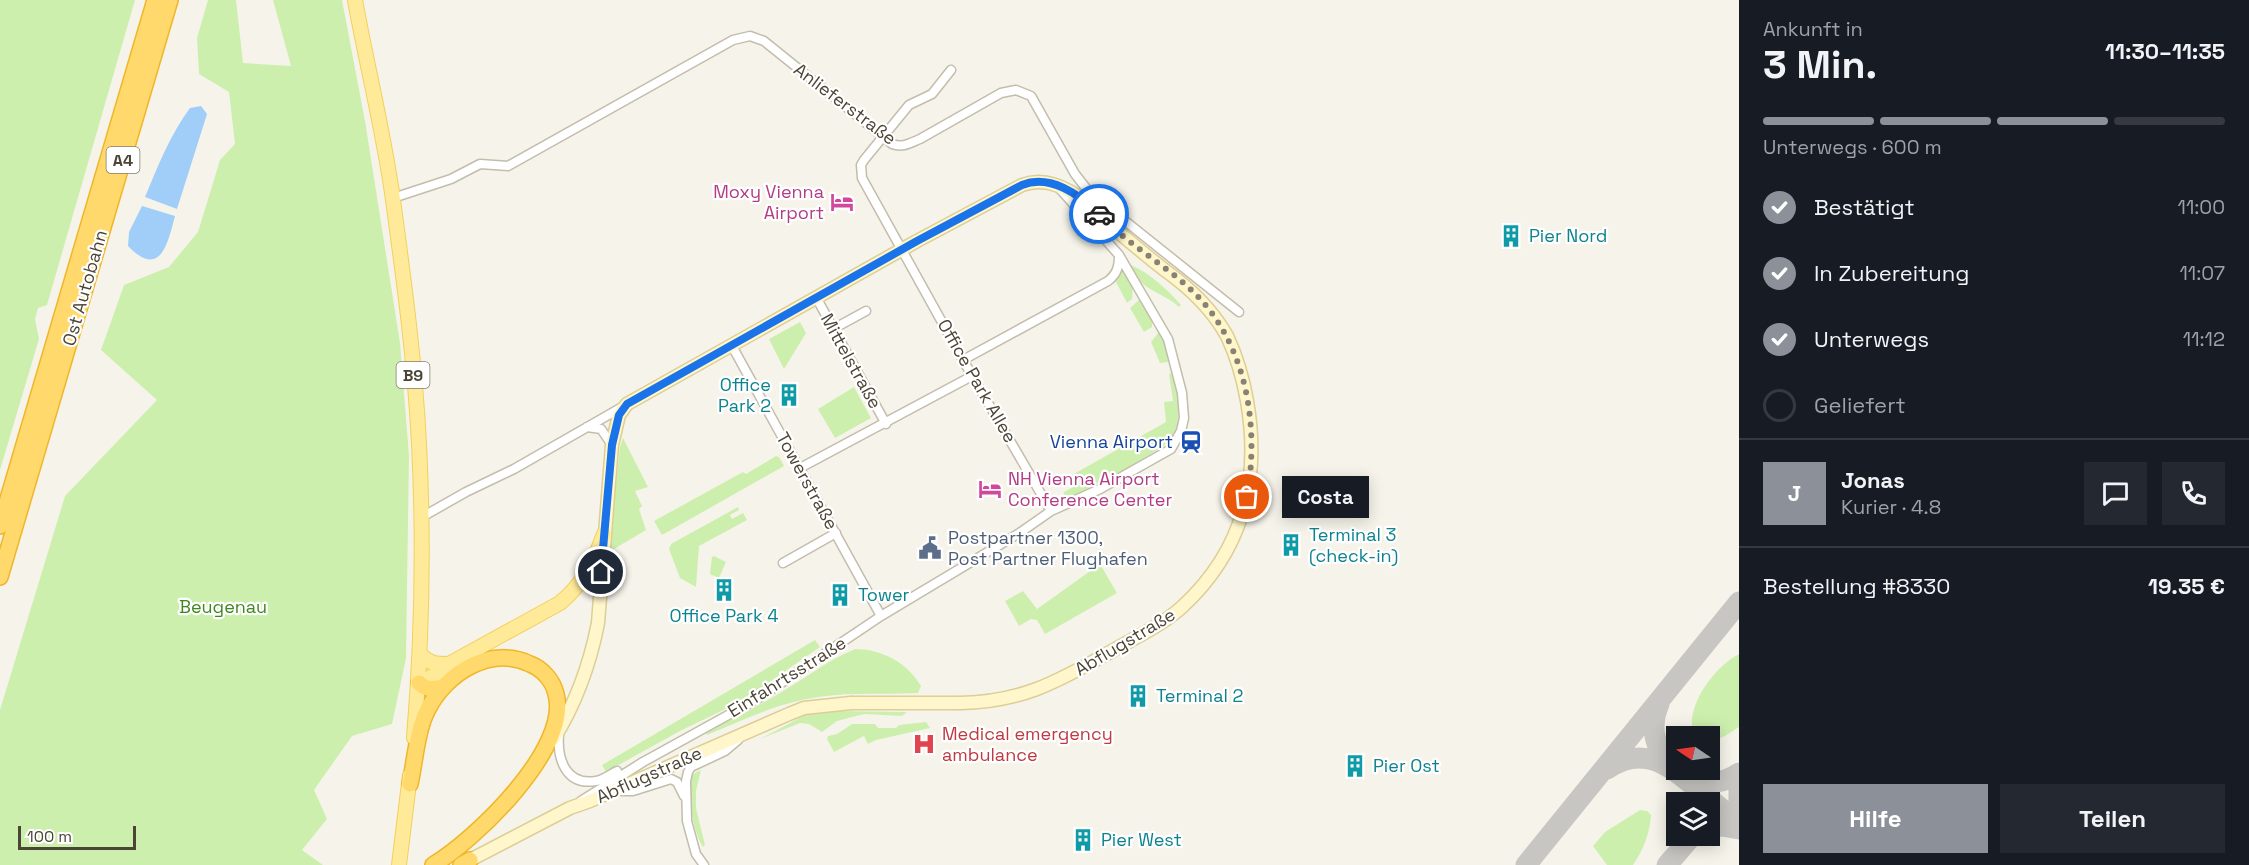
<!DOCTYPE html>
<html lang="de">
<head>
<meta charset="utf-8">
<style>
  :root { --surface:#171b24; --page:#242831; --text:#f1f3f6; --muted:#9ea1a6; --line:#363941; --accent:#8c9099 }
  body { margin:0; font-family:"Space Grotesk",sans-serif; background:var(--page); color:var(--text); height:100vh; display:flex; flex-direction:column; font-size:22px; white-space:nowrap }
  * { box-sizing:border-box; margin:0 }
  p { font-size:20px; color:var(--muted) }
  .icon { flex:none; width:33px; height:33px; fill:none; stroke:currentColor; stroke-width:2; stroke-linecap:round; stroke-linejoin:round }
  .map { position:relative; flex:1; overflow:hidden }
  .side { display:flex; flex-direction:column; background:var(--surface); width:510px }
  .side>* { flex:none }
  .needle { width:39px; rotate:283deg }
  .fabs { position:absolute; left:1666px; top:726px; display:grid; gap:12px }
  .fabs a { display:grid; place-items:center; width:54px; height:54px; border-radius:0px; background:var(--surface); box-shadow:0 3px 15px #0003; font-size:30px }
  .scale { position:absolute; left:18px; bottom:15px; width:118px; box-sizing:border-box; padding-left:6px; border:3px solid #4c4536; border-top:0; font-size:16px; line-height:21px; white-space:nowrap; color:#4c4536; -webkit-text-stroke:4px #fff; paint-order:stroke }
  .pin { position:absolute; display:grid; place-items:center; width:51px; height:51px; color:#fff; margin:-26px; border:3px solid #fff; border-radius:50%; box-shadow:0 2px 6px #0007 }
  .courier { position:absolute; display:grid; place-items:center; width:60px; height:60px; margin:-30px; border:4px solid #1a73e8; border-radius:50%; background:#fff; color:#222; box-shadow:0 2px 8px #0007 }
  .bubble { position:absolute; height:42px; border-radius:0px; background:var(--surface); box-shadow:0 3px 15px #0003; font-size:20px; font-weight:800; line-height:42px; text-align:center }
  .summary em { font-style:normal; font-weight:800 }
  .summary div { display:flex; flex-direction:column-reverse }
  .summary { display:flex; align-items:center; justify-content:space-between; height:102px; padding:0 24px }
  h1 { font-size:39px; font-weight:800; line-height:45px }
  .bar { display:grid; grid-template-columns:repeat(4,1fr); gap:9px 6px; align-content:center; height:72px; padding:0 24px }
  .bar i { height:8px; border-radius:4px; background:var(--line) }
  .bar .active { background:var(--accent) }
  .bar p { grid-column:span 4 }
  .line { display:flex; align-items:center; gap:15px; padding:0 24px; border-top:2px solid var(--line) }
  .line div { flex:1 }
  .round { display:grid; place-items:center; flex:none; width:63px; height:63px; border-radius:0px; background:var(--page) }
  ol { padding:0 24px; list-style:none }
  li { display:flex; align-items:center; gap:18px; height:66px }
  li p { margin-inline-start:auto }
  li .icon { padding:6px; border-radius:50%; background:var(--accent); color:#fff; stroke-width:4 }
  li:last-child { color:var(--muted) }
  li i { width:33px; height:33px; border:3px solid var(--line); border-radius:50% }
  .button { display:flex; gap:12px; margin-top:auto; padding:12px 24px }
  .button a { flex:1; height:69px; border-radius:0px; background:var(--accent); color:#fff; font-size:24px; font-weight:800; line-height:69px; text-align:center }
  .button a+a { background:var(--page); color:var(--text) }
  main { display:flex; flex:1; min-height:0 }
  .map>svg:first-child { display:block }
  .green { fill:#cdefae }
  .water { fill:#a0cef9 }
  .lines { fill:none; stroke-linecap:round; stroke-linejoin:round }
  .taxiway { stroke:#c8c6c2; stroke-width:21 }
  .street-casing { stroke:#c3bdab; stroke-width:11 }
  .secondary-casing { stroke:#dcce95; stroke-width:15 }
  .primary-casing { stroke:#f2d05c; stroke-width:16 }
  .highway-casing { stroke:#f0b62a; stroke-width:18 }
  .street { stroke:#fff; stroke-width:8 }
  .secondary { stroke:#fff6cb; stroke-width:12 }
  .primary { stroke:#ffea9a; stroke-width:14 }
  .highway { stroke:#ffd96c; stroke-width:15 }
  .secondary-bridge-casing { stroke:#dcce95; stroke-width:15; stroke-linecap:butt }
  .secondary-bridge { stroke:#fff6cb; stroke-width:12 }
  .done { stroke:#888275; stroke-width:6; stroke-dasharray:0 10.8 }
  .route { stroke:#1a73e8; stroke-width:8 }
  .labels { text-anchor:middle; stroke-width:4.5; stroke-linejoin:round; paint-order:stroke }
  .shield { fill:#fff; stroke:#827d72; stroke-width:1.5 }
  .shield-label { font-size:16px; font-weight:bold; fill:#4c4536 }
  .street-label { font-size:18px; fill:#4c4536; stroke:#fff }
  .hotel-label { font-size:18px; fill:#b23c85; stroke:#fff; text-anchor:end }
  .culture-label { font-size:18px; fill:#0d838f; stroke:#fff; text-anchor:start }
  .transit-label { font-size:18px; fill:#164399; stroke:#fff; text-anchor:end }
  .service-label { font-size:18px; fill:#4e5e75; stroke:#fff; text-anchor:start }
  .park-label { font-size:18px; fill:#408621; stroke:#fff }
  .health-label { font-size:18px; fill:#be3a42; stroke:#fff; text-anchor:start }
</style>
</head>
<body>
<main>
<div class="map">
<svg width="1739" height="865" viewBox="0 0 1739 865">
  <rect width="100%" height="100%" fill="#f6f4ea"/>
  <path class="green" d="M0,0H135L47,305L38,308L35,319L39,339L0,470Z
    M208,0H236L243,63L291,66L273,0H342L365,121L400,343L409,456L406,658L392,724L352,736L314,790L327,819L302,850L323,865H0V710L65,496L157,400L101,350L124,285L169,267L198,232L220,160L235,144L229,92L199,74L197,38Z
    M1131,265C1151,274 1167,289 1181,305L1179,307C1168,296 1152,293 1141,282C1136,277 1134,271 1131,265Z
    M1122,268L1133,286L1132,299L1127,303L1116,282Z
    M1140,299L1152,318V327L1144,332L1130,308Z
    M800,322L806,333L784,369L769,339Z
    M1159,332L1167,348L1168,362L1160,363L1151,342Z
    M1174,372C1177,395 1184,421 1170,442L1095,488L1065,501L1063,498L1064,492L1079,484L1072,475L1166,422L1164,402L1173,401L1169,374Z
    M854,387L871,418L835,438L818,409Z
    M623,438L648,487L635,491L642,506L639,509L646,530L609,552L620,447Z
    M776,456L779,457L784,466L662,535L654,521L743,472L746,474Z
    M738,507L739,510L730,515L732,519L743,513L747,520L699,546L696,587L680,578L669,549L671,544Z
    M714,556L726,562L719,578L710,574L712,557Z
    M1100,564L1117,593L1045,634L1037,620L1031,619L1019,626L1005,601L1023,591L1037,609Z
    M815,640L820,647L742,701L680,731L606,772L602,765Z
    M855,649C881,649 907,662 921,686L918,693C879,695 840,691 802,700C769,707 739,722 707,735L706,733C728,720 751,710 773,697C801,682 825,661 855,649Z
    M1739,654V727L1725,736L1710,742V736H1694C1683,708 1715,666 1739,654Z
    M836,711L907,712L902,716L864,714L837,721L822,732L809,724L800,723L760,739L809,713Z
    M926,722L930,728L876,740L868,744L864,736L834,752L827,739L828,736L837,734L852,724H875L878,728H896L899,725Z
    M701,770L696,791V808L705,845L703,847C695,836 685,792 690,779C692,774 696,772 701,770Z
    M1640,810L1647,811L1651,815C1650,833 1643,851 1633,865H1607L1593,846L1605,832Z"/>
  <path class="water" d="M201,106L207,114L177,209L145,197C158,166 170,135 190,108Z
    M142,206L175,216C168,242 161,280 128,246L129,232Z"/>
  <g class="lines">
    <path class="taxiway" d="M1659,704C1649,727 1655,746 1669,766
      M1607,769C1643,745 1667,764 1695,787C1710,799 1724,811 1739,823
      M1685,776C1702,784 1723,785 1739,773
      M1739,790V804
      M1710,828L1722,826L1739,829
      M1526,865L1739,602
      M1667,865L1692,836"/>
    <g class="street-casing">
      <path id="street" d="M951,70L932,94L909,105L864,160L861,165L862,178L963,360L1051,511
        M393,198L451,179L480,164L508,166L733,40L750,36L764,41L892,144C903,148 910,143 920,139L1001,93L1016,90L1031,96L1075,174L1089,192L1239,312
        M817,299L886,424
        M833,329L866,311
        M732,346L881,616
        M963,360L1108,281C1117,274 1119,267 1119,255
        M587,427L601,429L612,445
        M800,468L972,376
        M422,517L466,492L514,469L624,406
        M783,563L836,533
        M559,734C557,758 565,786 596,781C603,780 611,774 617,771
        M618,791H633L671,779L677,782L684,796
        M581,801L643,762L759,698L881,616L1021,532L1051,511L1100,489L1171,449L1181,431L1184,418L1182,393L1168,339L1119,255L1060,189
        M704,865L696,854L687,821L686,781L688,772L691,767L725,751L738,740"/>
    </g>
    <g class="secondary-casing">
      <path id="secondary" d="M553,740C575,705 590,664 598,623L612,445L619,415L627,404L917,241L1022,185C1054,173 1085,199 1106,222C1126,238 1145,255 1166,271C1191,289 1212,309 1227,336C1237,357 1243,378 1247,401C1261,481 1242,552 1182,607C1160,627 1130,640 1105,655C1055,683 1020,702 961,703
        M470,860L570,808L590,801L789,714L804,708L851,703"/>
    </g>
    <g class="primary-casing">
      <path id="primary" d="M355,0C367,67 384,133 393,200C404,281 415,362 419,444C424,542 422,640 414,738
        M420,654C430,664 435,664 449,664
        M419,683L443,671L449,664L560,603C583,584 594,562 604,534
        M399,865L410,775"/>
    </g>
    <g class="highway-casing">
      <path id="highway" d="M0,526L155,0
        M0,577L170,0
        M419,683C426,690 433,689 442,687
        M410,784C415,761 417,729 428,709C446,673 491,645 530,664C543,669 553,681 556,694C571,748 475,840 433,865
        M461,865L470,860"/>
    </g>
    <use href="#street" class="street"/>
    <use href="#secondary" class="secondary"/>
    <use href="#primary" class="primary"/>
    <use href="#highway" class="highway"/>
    <g class="secondary-bridge-casing">
      <path id="secondary-bridge" d="M851,703H961"/>
    </g>
    <use href="#secondary-bridge" class="secondary-bridge"/>
  </g>
  <g class="lines">
    <path class="done" d="M1099,214C1125,242 1159,261 1187,286C1246,338 1260,423 1247,497"/>
    <path class="route" d="M601,572L612,445L619,415L627,404L917,241L1022,185C1050,174 1079,194 1099,214"/>
  </g>
  <defs>
    <g id="hotel-bare" transform="scale(1.8)"><path d="M-6-4.5h1.5V1H6V5H4.5V3h-9V5H-6ZM-4 0a1.8 1.8 0 1 1 3.6 0ZM.5 0V-2.5h3Q6-2.5 6 0Z" fill="#d1479c" stroke="#fff" stroke-width="2.5" paint-order="stroke"/></g>
    <g id="building-bare" transform="scale(1.8)"><path d="M-4-6H4V6H1V3H-1V6H-4ZM-2.5-4.3h1.7v1.8h-1.7ZM.8-4.3h1.7v1.8H.8ZM-2.5-1h1.7V.8h-1.7ZM.8-1h1.7V.8H.8Z" fill="#0f9aa8" stroke="#fff" stroke-width="2.5" paint-order="stroke"/></g>
    <g id="station-bare" transform="scale(1.8)"><path d="M-3-6H3Q5-6 5-4V2Q5 4 3 4L4.5 6H3L1.5 4h-3L-3 6H-4.5L-3 4Q-5 4-5 2V-4Q-5-6-3-6ZM-3.5-4v3h7v-3ZM-3.5 1v1.5H-2V1ZM2 1v1.5H3.5V1Z" fill="#1a4fb4" stroke="#fff" stroke-width="2.5" paint-order="stroke"/></g>
    <g id="civic-bare" transform="scale(1.8)"><path d="M-.6-6.5H3V-4.5H.6V-3L4-1V1h2V6H-6V1h2V-1L-.6-3ZM-1.2 2.5V6h2.4V2.5Z" fill="#5c6f8a" stroke="#fff" stroke-width="2.5" paint-order="stroke"/></g>
    <g id="hospital-bare" transform="scale(1.8)"><path d="M-5-5h3v3.5h4V-5h3V5h-3V1.5h-4V5h-3Z" fill="#e0444e" stroke="#fff" stroke-width="2.5" paint-order="stroke"/></g>
  </defs>
  <g fill-rule="evenodd">
    <use href="#hotel-bare" x="842" y="202"/>
    <use href="#building-bare" x="1511" y="236"/>
    <use href="#building-bare" x="789" y="395"/>
    <use href="#station-bare" x="1191" y="442"/>
    <use href="#hotel-bare" x="990" y="489"/>
    <use href="#building-bare" x="1291" y="545"/>
    <use href="#civic-bare" x="930" y="548"/>
    <use href="#building-bare" x="724" y="590"/>
    <use href="#building-bare" x="840" y="595"/>
    <use href="#building-bare" x="1138" y="696"/>
    <use href="#hospital-bare" x="924" y="744"/>
    <use href="#building-bare" x="1355" y="766"/>
    <use href="#building-bare" x="1083" y="840"/>
  </g>
  <g class="labels">
    <g class="shield">
      <rect x="106.5" y="147" width="33" height="26" rx="4.5"/>
      <rect x="396.5" y="362" width="33" height="26" rx="4.5"/>
    </g>
    <g class="shield-label">
      <text x="123" y="166">A4</text>
      <text x="413" y="381">B9</text>
    </g>
    <g class="street-label">
      <text transform="translate(845 104) rotate(37)" y="6">Anlieferstraße</text>
      <text transform="translate(85 288) rotate(-74)" y="6">Ost Autobahn</text>
      <text transform="translate(851 361) rotate(61)" y="6">Mittelstraße</text>
      <text transform="translate(977 381) rotate(60)" y="6">Office Park Allee</text>
      <text transform="translate(807 481) rotate(61)" y="6">Towerstraße</text>
      <text transform="translate(1125 642) rotate(-31)" y="6">Abflugstraße</text>
      <text transform="translate(787 677) rotate(-32)" y="6">Einfahrtsstraße</text>
      <text transform="translate(649 775) rotate(-24)" y="6">Abflugstraße</text>
    </g>
    <g class="hotel-label">
      <text x="824" y="198">Moxy Vienna<tspan x="824" dy="21">Airport</tspan></text>
      <text x="1008" y="485" text-anchor="start">NH Vienna Airport<tspan x="1008" dy="21">Conference Center</tspan></text>
    </g>
    <g class="culture-label">
      <text x="1529" y="242">Pier Nord</text>
      <text x="771" y="391" text-anchor="end">Office<tspan x="771" dy="21">Park 2</tspan></text>
      <text x="1309" y="541">Terminal 3<tspan x="1309" dy="21">(check-in)</tspan></text>
      <text x="858" y="601">Tower</text>
      <text x="724" y="622" text-anchor="middle">Office Park 4</text>
      <text x="1156" y="702">Terminal 2</text>
      <text x="1373" y="772">Pier Ost</text>
      <text x="1101" y="846">Pier West</text>
    </g>
    <g class="transit-label">
      <text x="1173" y="448">Vienna Airport</text>
    </g>
    <g class="service-label">
      <text x="948" y="544">Postpartner 1300,<tspan x="948" dy="21">Post Partner Flughafen</tspan></text>
    </g>
    <g class="park-label">
      <text x="223" y="613">Beugenau</text>
    </g>
    <g class="health-label">
      <text x="942" y="740">Medical emergency<tspan x="942" dy="21">ambulance</tspan></text>
    </g>
  </g>
</svg>
<div class="fabs">
<a><svg class="needle" viewBox="-14 -14 28 28"><path d="M0-13l5 13h-10z" fill="#e53935"/><path d="M0 13l5-13h-10z" fill="#9ea1a6"/></svg></a>
<a><svg class="icon" aria-label="layers" viewBox="0 0 24 24"><path d="M12 4l9 5-9 5-9-5zM3 14l9 5 9-5"/></svg></a>
</div>
<div class="scale">100 m</div>
<div class="pin" style="left:1247px;top:497px;background:#ea580c"><svg class="icon" aria-label="bag" viewBox="0 0 24 24"><path d="M5 8h14l-1 12H6zM9 8a3 3 0 0 1 6 0"/></svg></div>
<div class="pin" style="left:601px;top:572px;background:#1f2937"><svg class="icon" aria-label="home" viewBox="0 0 24 24"><path d="M3 11l9-7 9 7M6 9v11h12V9"/></svg></div>
<div class="courier" style="left:1099px;top:214px"><svg class="icon" aria-label="car" viewBox="0 0 24 24"><path d="M5 17H2v-5l4-1 3-4h7l3 4 3 1v5h-3M9 17h6M6 11h13"/><circle cx="7" cy="17" r="2"/><circle cx="17" cy="17" r="2"/></svg></div>
<div class="bubble" style="left:1282px;top:476px;width:87px">Costa</div>
</div>
<section class="side">
<div class="summary"><div><h1>3 Min.</h1><p>Ankunft in</p></div><em>11:30–11:35</em></div>
<div class="bar"><i class="active"></i><i class="active"></i><i class="active"></i><i></i><p>Unterwegs · 600 m</p></div>
<ol>
<li><svg class="icon" aria-label="check" viewBox="0 0 24 24"><path d="M5 12l5 5 9-10"/></svg>Bestätigt<p>11:00</p></li>
<li><svg class="icon" aria-label="check" viewBox="0 0 24 24"><path d="M5 12l5 5 9-10"/></svg>In Zubereitung<p>11:07</p></li>
<li><svg class="icon" aria-label="check" viewBox="0 0 24 24"><path d="M5 12l5 5 9-10"/></svg>Unterwegs<p>11:12</p></li>
<li><i></i>Geliefert</li>
</ol>
<div class="line" style="height:108px"><b class="round" style="background:var(--accent);color:#fff">J</b><div><b>Jonas</b><p>Kurier · 4.8</p></div><a class="round"><svg class="icon" aria-label="chat" viewBox="0 0 24 24"><path d="M4 5h16v11H9l-5 4z"/></svg></a><a class="round"><svg class="icon" aria-label="phone" viewBox="0 0 24 24"><path d="M5 4h4l2 5-3 2q2 4 5 5l2-3 5 2v4C11 20 4 13 5 4z"/></svg></a></div>
<div class="line" style="height:78px"><div>Bestellung #8330</div><b>19.35 €</b></div>
<div class="button"><a>Hilfe</a><a>Teilen</a></div>
</section>
</main>
</body>
</html>
